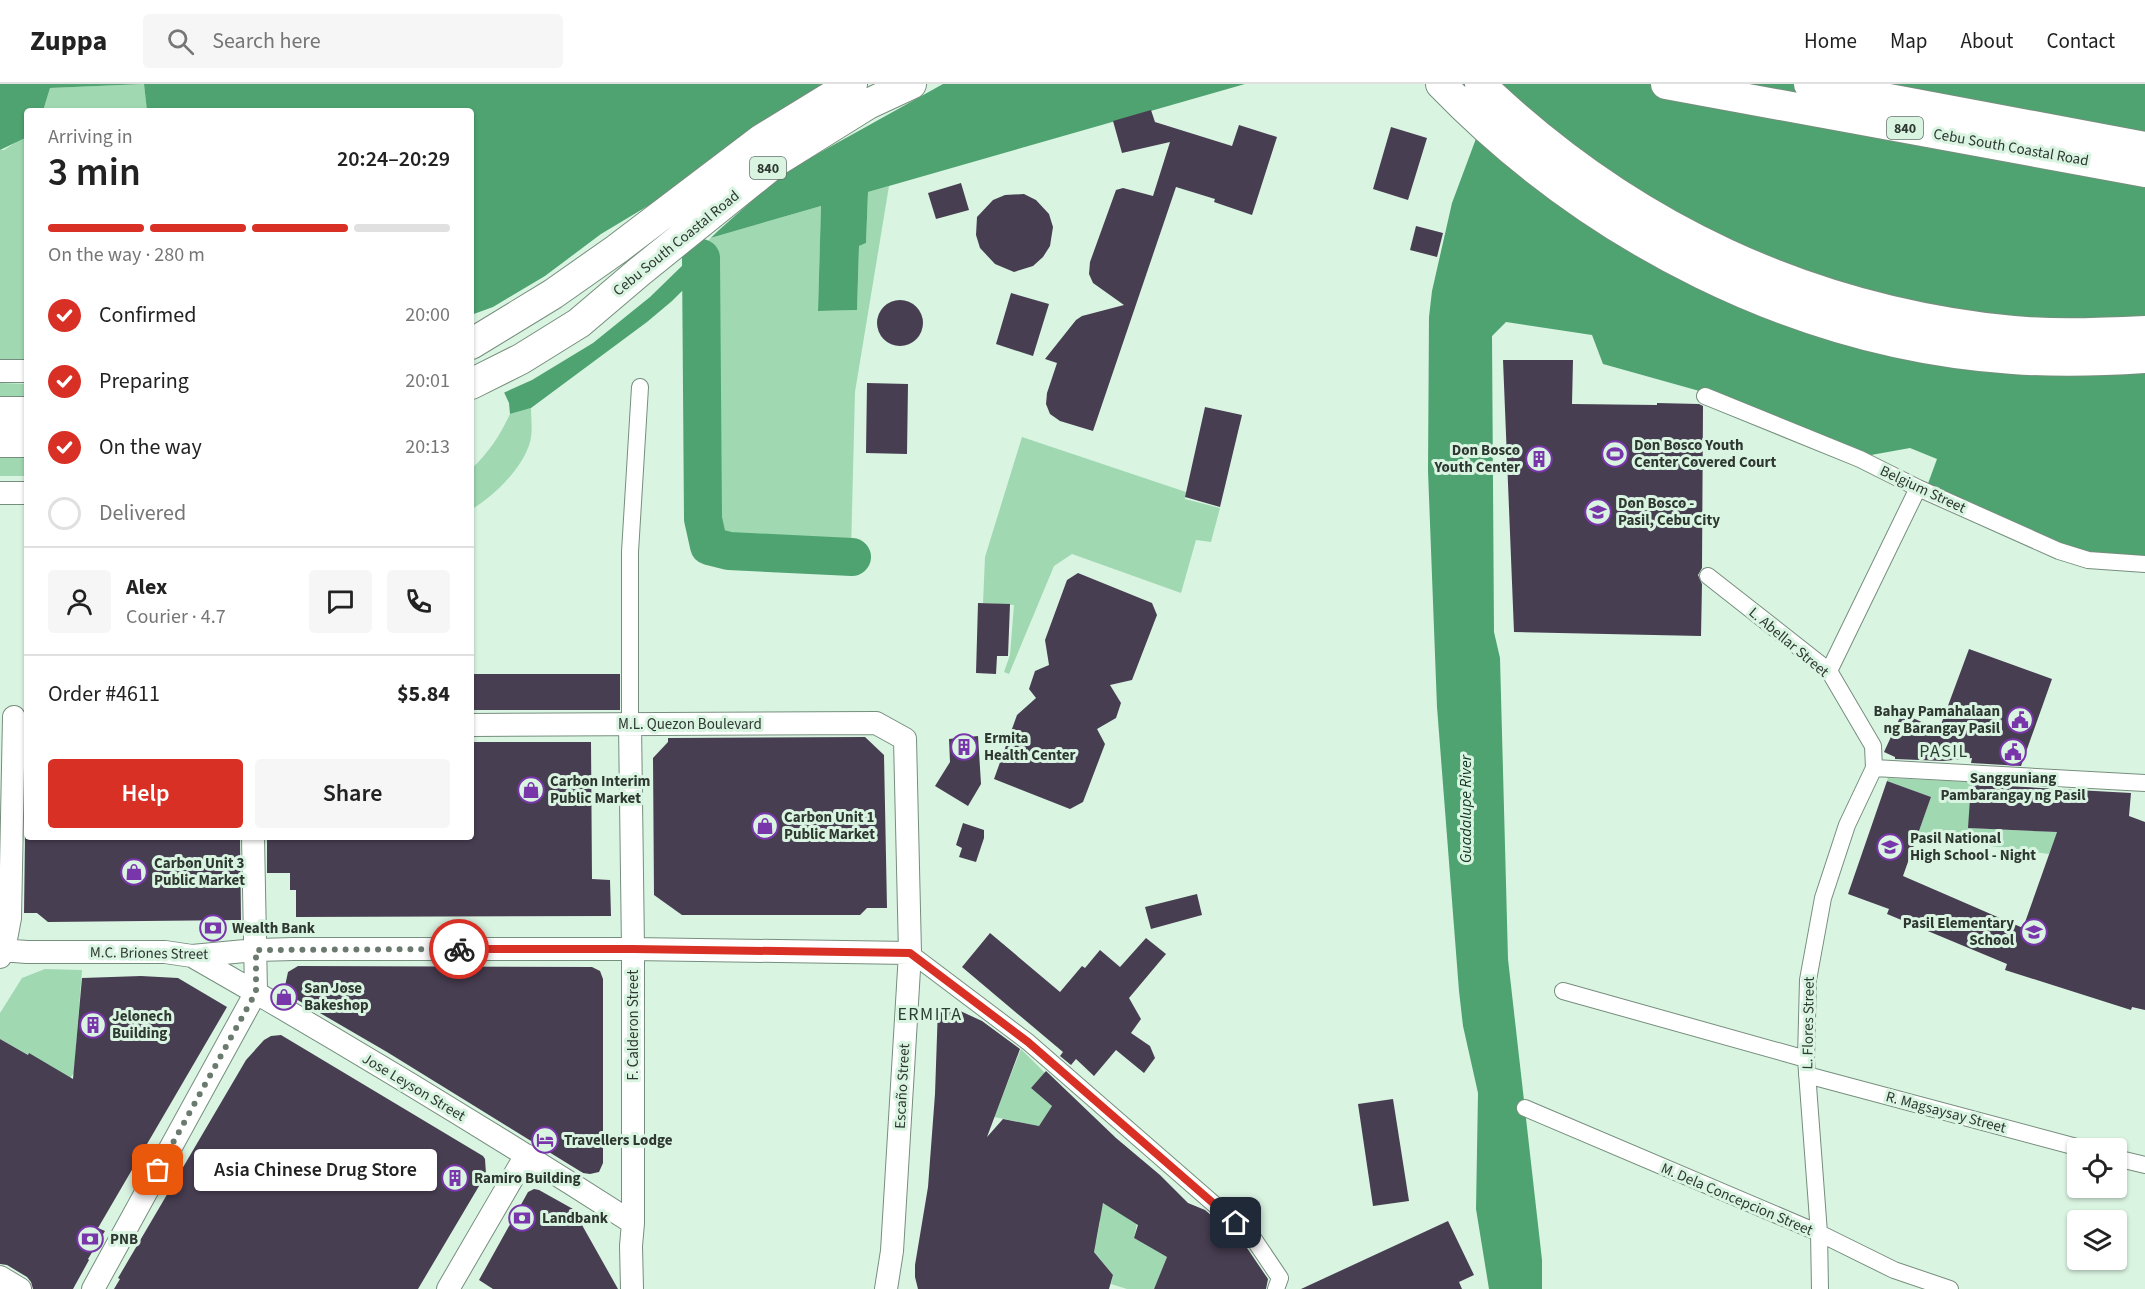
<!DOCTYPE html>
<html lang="en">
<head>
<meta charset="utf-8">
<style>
  :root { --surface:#fff; --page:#f6f6f6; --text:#222; --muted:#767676; --line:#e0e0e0; --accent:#d93025 }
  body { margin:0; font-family:"Source Sans 3",sans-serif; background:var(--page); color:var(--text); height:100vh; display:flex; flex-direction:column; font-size:22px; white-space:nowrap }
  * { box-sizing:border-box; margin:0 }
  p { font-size:20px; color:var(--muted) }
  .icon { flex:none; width:33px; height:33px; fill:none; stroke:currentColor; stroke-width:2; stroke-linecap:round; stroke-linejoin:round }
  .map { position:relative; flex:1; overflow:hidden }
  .details { position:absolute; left:24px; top:24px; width:450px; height:732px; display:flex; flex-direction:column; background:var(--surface); border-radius:6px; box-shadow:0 2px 4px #0004 }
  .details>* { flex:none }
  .fabs { position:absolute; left:2067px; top:1054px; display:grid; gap:12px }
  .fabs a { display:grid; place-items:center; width:60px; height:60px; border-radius:6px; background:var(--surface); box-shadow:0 2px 4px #0004; font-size:30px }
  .pin { position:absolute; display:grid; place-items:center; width:51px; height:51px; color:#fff; margin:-26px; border-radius:12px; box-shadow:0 3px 9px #0006 }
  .courier { position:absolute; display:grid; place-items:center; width:60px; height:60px; margin:-30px; border:4px solid #d93025; border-radius:50%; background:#fff; color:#222; box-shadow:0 2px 8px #0007 }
  .bubble { position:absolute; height:42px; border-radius:6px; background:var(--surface); box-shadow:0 2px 4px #0004; font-size:20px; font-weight:600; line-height:42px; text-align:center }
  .headline em { font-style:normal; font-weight:600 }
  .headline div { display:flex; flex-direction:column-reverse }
  .headline { display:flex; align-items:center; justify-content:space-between; height:102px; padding:0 24px }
  h1 { font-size:39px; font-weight:600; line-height:45px }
  .bar { display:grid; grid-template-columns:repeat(4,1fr); gap:9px 6px; align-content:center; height:72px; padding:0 24px }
  .bar i { height:8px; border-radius:4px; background:var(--line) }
  .bar .active { background:var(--accent) }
  .bar p { grid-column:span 4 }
  .line { display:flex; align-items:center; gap:15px; padding:0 24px; border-top:2px solid var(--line) }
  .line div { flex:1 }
  .round { display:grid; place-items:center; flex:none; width:63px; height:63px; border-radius:6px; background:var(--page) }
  ol { padding:0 24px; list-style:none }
  li { display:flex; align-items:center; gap:18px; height:66px }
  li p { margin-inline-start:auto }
  li .icon { padding:6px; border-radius:50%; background:var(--accent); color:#fff; stroke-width:4 }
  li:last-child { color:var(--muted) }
  li i { width:33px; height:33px; border:3px solid var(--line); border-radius:50% }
  .action { display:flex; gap:12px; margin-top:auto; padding:12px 24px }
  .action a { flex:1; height:69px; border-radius:6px; background:var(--accent); color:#fff; font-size:24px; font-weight:600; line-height:69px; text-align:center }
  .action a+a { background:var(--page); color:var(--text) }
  header { display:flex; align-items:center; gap:36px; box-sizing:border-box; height:84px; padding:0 30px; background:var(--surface); border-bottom:2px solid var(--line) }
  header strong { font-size:28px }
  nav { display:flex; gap:33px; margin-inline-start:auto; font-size:21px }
  .search { width:420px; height:54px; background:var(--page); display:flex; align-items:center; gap:15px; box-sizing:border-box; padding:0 21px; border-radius:6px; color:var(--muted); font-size:22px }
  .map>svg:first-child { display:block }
  .green { fill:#a0d8b2 }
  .water { fill:#4ea370 }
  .pier { fill:#daf4e2 }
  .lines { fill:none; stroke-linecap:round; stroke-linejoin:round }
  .river { stroke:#4ea370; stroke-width:38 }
  .building { fill:#483e52 }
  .street-casing { stroke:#768e7d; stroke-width:18 }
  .secondary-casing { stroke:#768e7d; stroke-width:24 }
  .highway-casing { stroke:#768e7d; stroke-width:32 }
  .street { stroke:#fff; stroke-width:16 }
  .secondary { stroke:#fff; stroke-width:22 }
  .highway { stroke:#fff; stroke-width:30 }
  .done { stroke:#6a7a6f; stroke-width:6; stroke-dasharray:0 10.8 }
  .route { stroke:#d93025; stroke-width:8 }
  .labels { text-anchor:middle; stroke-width:6; stroke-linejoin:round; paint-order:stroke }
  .shield { fill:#daf4e2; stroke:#627066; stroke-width:1.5 }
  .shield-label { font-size:14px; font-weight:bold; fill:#2e3831 }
  .street-label { font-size:15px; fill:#2e3831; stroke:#daf4e2 }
  .poi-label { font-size:15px; font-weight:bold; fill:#2e3831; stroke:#daf4e2; text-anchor:start }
  .water-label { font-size:16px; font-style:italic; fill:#0f341f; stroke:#daf4e2 }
  .quarter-label { font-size:18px; letter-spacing:1.5px; fill:#2a3f31; stroke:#daf4e2 }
</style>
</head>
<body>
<header>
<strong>Zuppa</strong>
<div class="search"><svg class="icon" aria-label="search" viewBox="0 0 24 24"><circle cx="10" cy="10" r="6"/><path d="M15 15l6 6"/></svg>Search here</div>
<nav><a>Home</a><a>Map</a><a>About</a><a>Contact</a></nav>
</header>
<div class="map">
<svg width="2145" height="1205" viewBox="0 0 2145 1205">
  <rect width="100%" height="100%" fill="#daf4e2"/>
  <path class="green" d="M144,0L147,27H43L50,4Z
    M27,51V278L0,276V66H4Z
    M889,102L855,308L851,467L712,455L707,155L821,122L818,227L857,226L859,162L866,159L868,108Z
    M0,299L27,300V316H0Z
    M531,324C531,334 533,348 530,358C523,384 494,412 471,426V385C489,369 500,351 510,330Z
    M1022,353L1186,408L1185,415L1220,424L1211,458L1196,456L1181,509L1072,470L1054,482L1009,590L1004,588L1010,571L1014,521L983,519L985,473Z
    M27,372V392H0V373Z
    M1888,694L1971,698L1969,744L2057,748L2049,770L1917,752L1931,713L1887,697Z
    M45,885L82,886L74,989L70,994L0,955V929L22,894Z
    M1021,965L1045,989L1031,1004L1052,1022L1039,1042L994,1033Z
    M1109,1111L1137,1140L1134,1154L1167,1173L1154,1205H1127L1111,1200L1113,1191L1088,1160L1096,1158L1100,1137L1093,1135Z"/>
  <path class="water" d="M0,0H1245L868,108L866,159L859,162L857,226L818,227L821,122L707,155L701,174L684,205L672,217L647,238L531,324L510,330L509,319L471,237V27H147L144,0L50,4L43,27H27V51L25,54L0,66Z
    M1427,0H2145V477L2089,469L2039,455L1926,405L1937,375L1910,364L1860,373L1703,308L1603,280L1592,251L1506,238L1492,252L1494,548L1500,574L1508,875L1542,1176V1205H1489L1476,1125L1478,1009L1463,942L1459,907L1437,623L1428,387L1429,233L1432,207L1452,119L1493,9Z"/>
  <path class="pier" d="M828,0H943L783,89L719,146L650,213L593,259L532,296L501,310L471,244V231L493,223L545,192L601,150L686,99Z"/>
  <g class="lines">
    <path class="river" d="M701,174L703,435L709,462L729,467L852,473"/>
  </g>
  <path class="building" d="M1151,26L1155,38L1232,62L1239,41L1277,53L1252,131L1214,118L1215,115L1176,103L1093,347L1060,337L1050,330L1046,320L1047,309L1057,279L1045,275L1076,236L1082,232L1124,221L1093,199L1089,190L1090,178L1116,106L1123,104L1153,112L1170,58L1122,69L1113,37Z
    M1391,43L1427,54L1408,116L1373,105Z
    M961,99L969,126L936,135L928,109Z
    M1024,110L1036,116L1049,130L1053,143L1050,162L1043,173L1033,182L1014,188L995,180L980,164L976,151L977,133L993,116L1005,111Z
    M1416,142L1443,149L1437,173L1410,166Z
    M1011,209L1049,220L1033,272L996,260Z
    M877 239a23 23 0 1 1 46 0a23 23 0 1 1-46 0Z
    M1503,276H1573L1572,320L1657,321V319L1699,320L1703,322L1702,484L1698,491L1702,500L1701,552L1514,548Z
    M867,299L908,300L907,370L866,369Z
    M1205,323L1242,331L1220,423L1185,413Z
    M1078,489L1152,519L1157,531L1132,596L1110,601L1121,619L1116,634L1097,645L1105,660L1083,718L1070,725L994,695L1017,631L1036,614L1029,605L1035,587L1049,581L1045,556L1067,496Z
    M978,519L1010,520L1008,572H997L996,590L976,589Z
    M1969,565L2052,595L2021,682L1971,679L1972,674L1943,677L1895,675V673L1884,668L1902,629L1939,646Z
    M471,590H620V626H471Z
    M978,652L981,700L968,722L935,702L950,678L949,655Z
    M865,653L884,671L887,824H867L860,831H682L654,811L653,674L668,658V654Z
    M471,658H591L592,795L610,796L611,832L296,833V806H290V789H267V753H471Z
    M1887,697L1931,713L1903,792L2023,844L2057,748L1968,744L1971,700L2131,709L2129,732L2145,738V926L2132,923L2131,926L2005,886L2007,880L1887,830L1889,825L1848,810Z
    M963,739L984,746V754L976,778L959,773L962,764L956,761Z
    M25,753H240L241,836L48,838L37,829H24Z
    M1197,810L1202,831L1151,845L1145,823Z
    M990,849L1060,908L1082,882L1085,884L1100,866L1120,883L1146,854L1166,870L1129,914L1141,935L1131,949L1150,962L1155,974L1144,989L1116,966L1094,992L1076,975L1071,981L1060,972L1063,968L962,883Z
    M298,882L592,883L600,887L603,895V1079L599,1088L590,1090L583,1089L387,968L289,911L285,902L288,888Z
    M141,892L178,894L227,923L98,1144L105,1147L88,1175L89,1176L73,1205H33L31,1198L27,1193L7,1181L0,1180V955L28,971L29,969L73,995L82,894Z
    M938,923L956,925L982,937L1020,965L987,1053L1003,1035L1039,1042L1052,1022L1031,1004L1046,987L1116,1054L1160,1091L1188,1119L1205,1126L1245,1161L1268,1195L1266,1205H1154L1167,1173L1134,1154L1138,1141L1103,1119L1094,1168L1113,1191L1109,1205H918L915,1193V1181L928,1103L935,1010Z
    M281,951L483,1072L485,1075L486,1090L482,1097L418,1205H114L120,1195L118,1194L246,976L264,956L271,952Z
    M1393,1015L1409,1117L1373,1122L1358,1020Z
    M534,1105L539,1106L573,1125L618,1205H493L479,1196L528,1108Z
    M1448,1137L1474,1191L1459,1198L1462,1205H1301Z"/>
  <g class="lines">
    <g class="street-casing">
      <path id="street" d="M1705,312L1860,375L1918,404L2059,467L2088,476L2145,480
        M1708,492L1829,587L1873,662L1874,684L1847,741L1823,814L1808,896L1806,975L1819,1149L1820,1205
        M1829,587L1918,404
        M630,640V468L640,303
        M1874,684L2145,699
        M910,869L1028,958L1253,1154L1280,1194L1276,1205
        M1563,907L1806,975
        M1807,991L2084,1065
        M1525,1024L1819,1149L1894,1186L1950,1205
        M2116,1074L2145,1081"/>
    </g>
    <g class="secondary-casing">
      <path id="secondary" d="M0,287H27
        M0,409H27
        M630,640L633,865V1139L631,1162L632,1205
        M471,641L876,639L905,655L910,869L892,1167L886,1205
        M0,866L27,868H165L192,872L256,866L294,865H633L910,869
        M192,872C341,957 488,1046 633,1139
        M0,873L4,866L10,834L14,633
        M0,1193L20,1205
        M93,1205L256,908L253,753
        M448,1205L526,1071"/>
    </g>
    <g class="highway-casing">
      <path id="highway" d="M1441,0C1590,154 1798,261 2013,275C2057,278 2101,277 2145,274
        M1480,0C1628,142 1808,227 2013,247C2057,251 2101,249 2145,247
        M1666,0L2145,88
        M1809,0L2145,63
        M471,260L553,210L617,165L762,55L852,0
        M471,300L521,275L579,239L639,188L778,76L868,20L911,0
        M0,328H27
        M0,358H27"/>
    </g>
    <use href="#street" class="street"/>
    <use href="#secondary" class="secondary"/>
    <use href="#highway" class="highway"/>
  </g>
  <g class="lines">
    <path class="done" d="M158,1086L256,908V866L459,865"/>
    <path class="route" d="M459,865H633L910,869L1028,958L1236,1139"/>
  </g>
  <defs>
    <g id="stadium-ring" transform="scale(1.35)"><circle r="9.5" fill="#daf4e2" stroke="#7936aa" stroke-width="1.5"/><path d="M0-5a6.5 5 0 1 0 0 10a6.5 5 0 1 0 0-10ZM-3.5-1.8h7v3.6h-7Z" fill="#7936aa"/></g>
    <g id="building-ring" transform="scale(1.35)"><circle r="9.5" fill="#daf4e2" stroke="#7936aa" stroke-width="1.5"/><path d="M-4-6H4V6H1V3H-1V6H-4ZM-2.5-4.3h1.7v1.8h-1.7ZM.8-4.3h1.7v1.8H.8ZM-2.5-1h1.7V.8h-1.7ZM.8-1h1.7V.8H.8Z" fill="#7936aa"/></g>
    <g id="school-ring" transform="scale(1.35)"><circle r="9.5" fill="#daf4e2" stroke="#7936aa" stroke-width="1.5"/><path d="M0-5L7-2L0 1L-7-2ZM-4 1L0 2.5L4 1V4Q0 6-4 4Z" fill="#7936aa"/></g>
    <g id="civic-ring" transform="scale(1.35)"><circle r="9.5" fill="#daf4e2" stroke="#7936aa" stroke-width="1.5"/><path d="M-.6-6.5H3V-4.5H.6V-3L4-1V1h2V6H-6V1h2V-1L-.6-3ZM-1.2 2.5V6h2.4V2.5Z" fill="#7936aa"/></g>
    <g id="shop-ring" transform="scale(1.35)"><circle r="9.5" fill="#daf4e2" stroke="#7936aa" stroke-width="1.5"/><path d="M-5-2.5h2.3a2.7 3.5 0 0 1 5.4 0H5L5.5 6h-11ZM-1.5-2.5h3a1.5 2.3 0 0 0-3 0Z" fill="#7936aa"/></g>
    <g id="bank-ring" transform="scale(1.35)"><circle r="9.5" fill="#daf4e2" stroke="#7936aa" stroke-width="1.5"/><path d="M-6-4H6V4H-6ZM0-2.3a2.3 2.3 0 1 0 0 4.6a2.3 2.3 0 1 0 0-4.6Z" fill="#7936aa"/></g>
    <g id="hotel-ring" transform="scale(1.35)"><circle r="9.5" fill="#daf4e2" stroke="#7936aa" stroke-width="1.5"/><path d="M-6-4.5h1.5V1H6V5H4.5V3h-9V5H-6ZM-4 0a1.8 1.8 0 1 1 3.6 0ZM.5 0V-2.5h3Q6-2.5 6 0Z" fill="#7936aa"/></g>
  </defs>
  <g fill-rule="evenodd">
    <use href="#stadium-ring" x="1615" y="370"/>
    <use href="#building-ring" x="1539" y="375"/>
    <use href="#school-ring" x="1598" y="428"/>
    <use href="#civic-ring" x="2020" y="636"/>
    <use href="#building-ring" x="964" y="663"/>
    <use href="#civic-ring" x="2013" y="668"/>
    <use href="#shop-ring" x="531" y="706"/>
    <use href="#shop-ring" x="765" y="742"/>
    <use href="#school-ring" x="1890" y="763"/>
    <use href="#shop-ring" x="134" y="788"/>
    <use href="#bank-ring" x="213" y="844"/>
    <use href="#school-ring" x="2034" y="848"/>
    <use href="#shop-ring" x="284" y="913"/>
    <use href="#building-ring" x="93" y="941"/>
    <use href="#hotel-ring" x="545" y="1056"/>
    <use href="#building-ring" x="455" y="1094"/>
    <use href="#bank-ring" x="522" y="1134"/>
    <use href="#bank-ring" x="90" y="1155"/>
  </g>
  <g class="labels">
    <g class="shield">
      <rect x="1887" y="33" width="36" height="22" rx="4.5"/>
      <rect x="750" y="73" width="36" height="22" rx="4.5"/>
    </g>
    <g class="shield-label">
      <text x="1905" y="49">840</text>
      <text x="768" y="89">840</text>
    </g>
    <g class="street-label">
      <text transform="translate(2011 63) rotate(10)" y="5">Cebu South Coastal Road</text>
      <text transform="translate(676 159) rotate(-39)" y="5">Cebu South Coastal Road</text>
      <text transform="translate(1923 405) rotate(25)" y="5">Belgium Street</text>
      <text transform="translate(1789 558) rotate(40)" y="5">L. Abellar Street</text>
      <text x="690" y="645">M.L. Quezon Boulevard</text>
      <text transform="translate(149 869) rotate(1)" y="5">M.C. Briones Street</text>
      <text transform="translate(1808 939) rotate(-89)" y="5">L. Flores Street</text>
      <text transform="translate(633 941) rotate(-90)" y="5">F. Calderon Street</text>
      <text transform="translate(902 1002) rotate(-87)" y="5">Escaño Street</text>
      <text transform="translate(414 1003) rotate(31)" y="5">Jose Leyson Street</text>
      <text transform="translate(1946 1028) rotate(15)" y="5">R. Magsaysay Street</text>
      <text transform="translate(1737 1115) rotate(23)" y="5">M. Dela Concepcion Street</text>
    </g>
    <g class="poi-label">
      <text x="1634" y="366">Don Bosco Youth<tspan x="1634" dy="17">Center Covered Court</tspan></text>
      <text x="1520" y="371" text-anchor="end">Don Bosco<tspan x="1520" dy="17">Youth Center</tspan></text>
      <text x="1618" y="424">Don Bosco -<tspan x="1618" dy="17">Pasil, Cebu City</tspan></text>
      <text x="2000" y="632" text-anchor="end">Bahay Pamahalaan<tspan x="2000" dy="17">ng Barangay Pasil</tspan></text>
      <text x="984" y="659">Ermita<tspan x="984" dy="17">Health Center</tspan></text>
      <text x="2013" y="699" text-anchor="middle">Sangguniang<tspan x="2013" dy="17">Pambarangay ng Pasil</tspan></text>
      <text x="550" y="702">Carbon Interim<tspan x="550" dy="17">Public Market</tspan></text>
      <text x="784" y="738">Carbon Unit 1<tspan x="784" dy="17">Public Market</tspan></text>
      <text x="1910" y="759">Pasil National<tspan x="1910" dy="17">High School - Night</tspan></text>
      <text x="154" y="784">Carbon Unit 3<tspan x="154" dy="17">Public Market</tspan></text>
      <text x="2014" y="844" text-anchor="end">Pasil Elementary<tspan x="2014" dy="17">School</tspan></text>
      <text x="232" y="849">Wealth Bank</text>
      <text x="304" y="909">San Jose<tspan x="304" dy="17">Bakeshop</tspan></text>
      <text x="112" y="937">Jelonech<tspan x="112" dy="17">Building</tspan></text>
      <text x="564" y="1061">Travellers Lodge</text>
      <text x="474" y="1099">Ramiro Building</text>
      <text x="542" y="1139">Landbank</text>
      <text x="110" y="1160">PNB</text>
    </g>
    <g class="water-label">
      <text transform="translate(1465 725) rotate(-90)" y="6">Guadalupe River</text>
    </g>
    <g class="quarter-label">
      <text x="1944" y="673">PASIL</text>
      <text x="930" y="936">ERMITA</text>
    </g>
  </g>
</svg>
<div class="fabs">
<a><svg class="icon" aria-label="locate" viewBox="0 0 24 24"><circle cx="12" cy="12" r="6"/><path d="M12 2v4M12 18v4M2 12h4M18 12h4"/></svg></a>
<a><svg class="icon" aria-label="layers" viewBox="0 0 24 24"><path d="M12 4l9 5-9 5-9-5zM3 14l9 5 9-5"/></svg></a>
</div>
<div class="pin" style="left:158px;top:1086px;background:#ea580c"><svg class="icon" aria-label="bag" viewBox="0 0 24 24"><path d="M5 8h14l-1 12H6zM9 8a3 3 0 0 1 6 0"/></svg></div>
<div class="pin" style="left:1236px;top:1139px;background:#1f2937"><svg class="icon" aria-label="home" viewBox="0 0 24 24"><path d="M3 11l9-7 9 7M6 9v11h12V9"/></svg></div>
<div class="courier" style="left:459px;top:865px"><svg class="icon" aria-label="bike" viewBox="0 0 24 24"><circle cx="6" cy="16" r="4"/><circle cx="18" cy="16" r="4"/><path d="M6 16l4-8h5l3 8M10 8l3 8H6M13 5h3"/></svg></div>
<div class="bubble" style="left:194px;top:1065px;width:243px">Asia Chinese Drug Store</div>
<section class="details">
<div class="headline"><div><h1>3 min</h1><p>Arriving in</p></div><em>20:24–20:29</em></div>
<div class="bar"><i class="active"></i><i class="active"></i><i class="active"></i><i></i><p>On the way · 280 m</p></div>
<ol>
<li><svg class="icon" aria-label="check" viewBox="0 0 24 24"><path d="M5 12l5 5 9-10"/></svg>Confirmed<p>20:00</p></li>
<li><svg class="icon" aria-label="check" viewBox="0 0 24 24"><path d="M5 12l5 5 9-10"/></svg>Preparing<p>20:01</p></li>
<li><svg class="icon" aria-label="check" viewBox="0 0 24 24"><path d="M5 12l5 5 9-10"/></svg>On the way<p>20:13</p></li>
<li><i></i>Delivered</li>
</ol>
<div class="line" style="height:108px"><a class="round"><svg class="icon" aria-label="person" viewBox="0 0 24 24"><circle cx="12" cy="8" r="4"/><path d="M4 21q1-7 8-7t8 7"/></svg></a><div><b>Alex</b><p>Courier · 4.7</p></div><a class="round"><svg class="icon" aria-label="chat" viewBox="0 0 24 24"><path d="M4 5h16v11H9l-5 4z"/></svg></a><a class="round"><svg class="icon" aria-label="phone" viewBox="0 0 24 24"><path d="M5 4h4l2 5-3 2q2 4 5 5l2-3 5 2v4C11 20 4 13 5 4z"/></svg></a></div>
<div class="line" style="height:78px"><div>Order #4611</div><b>$5.84</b></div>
<div class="action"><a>Help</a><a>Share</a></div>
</section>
</div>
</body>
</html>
